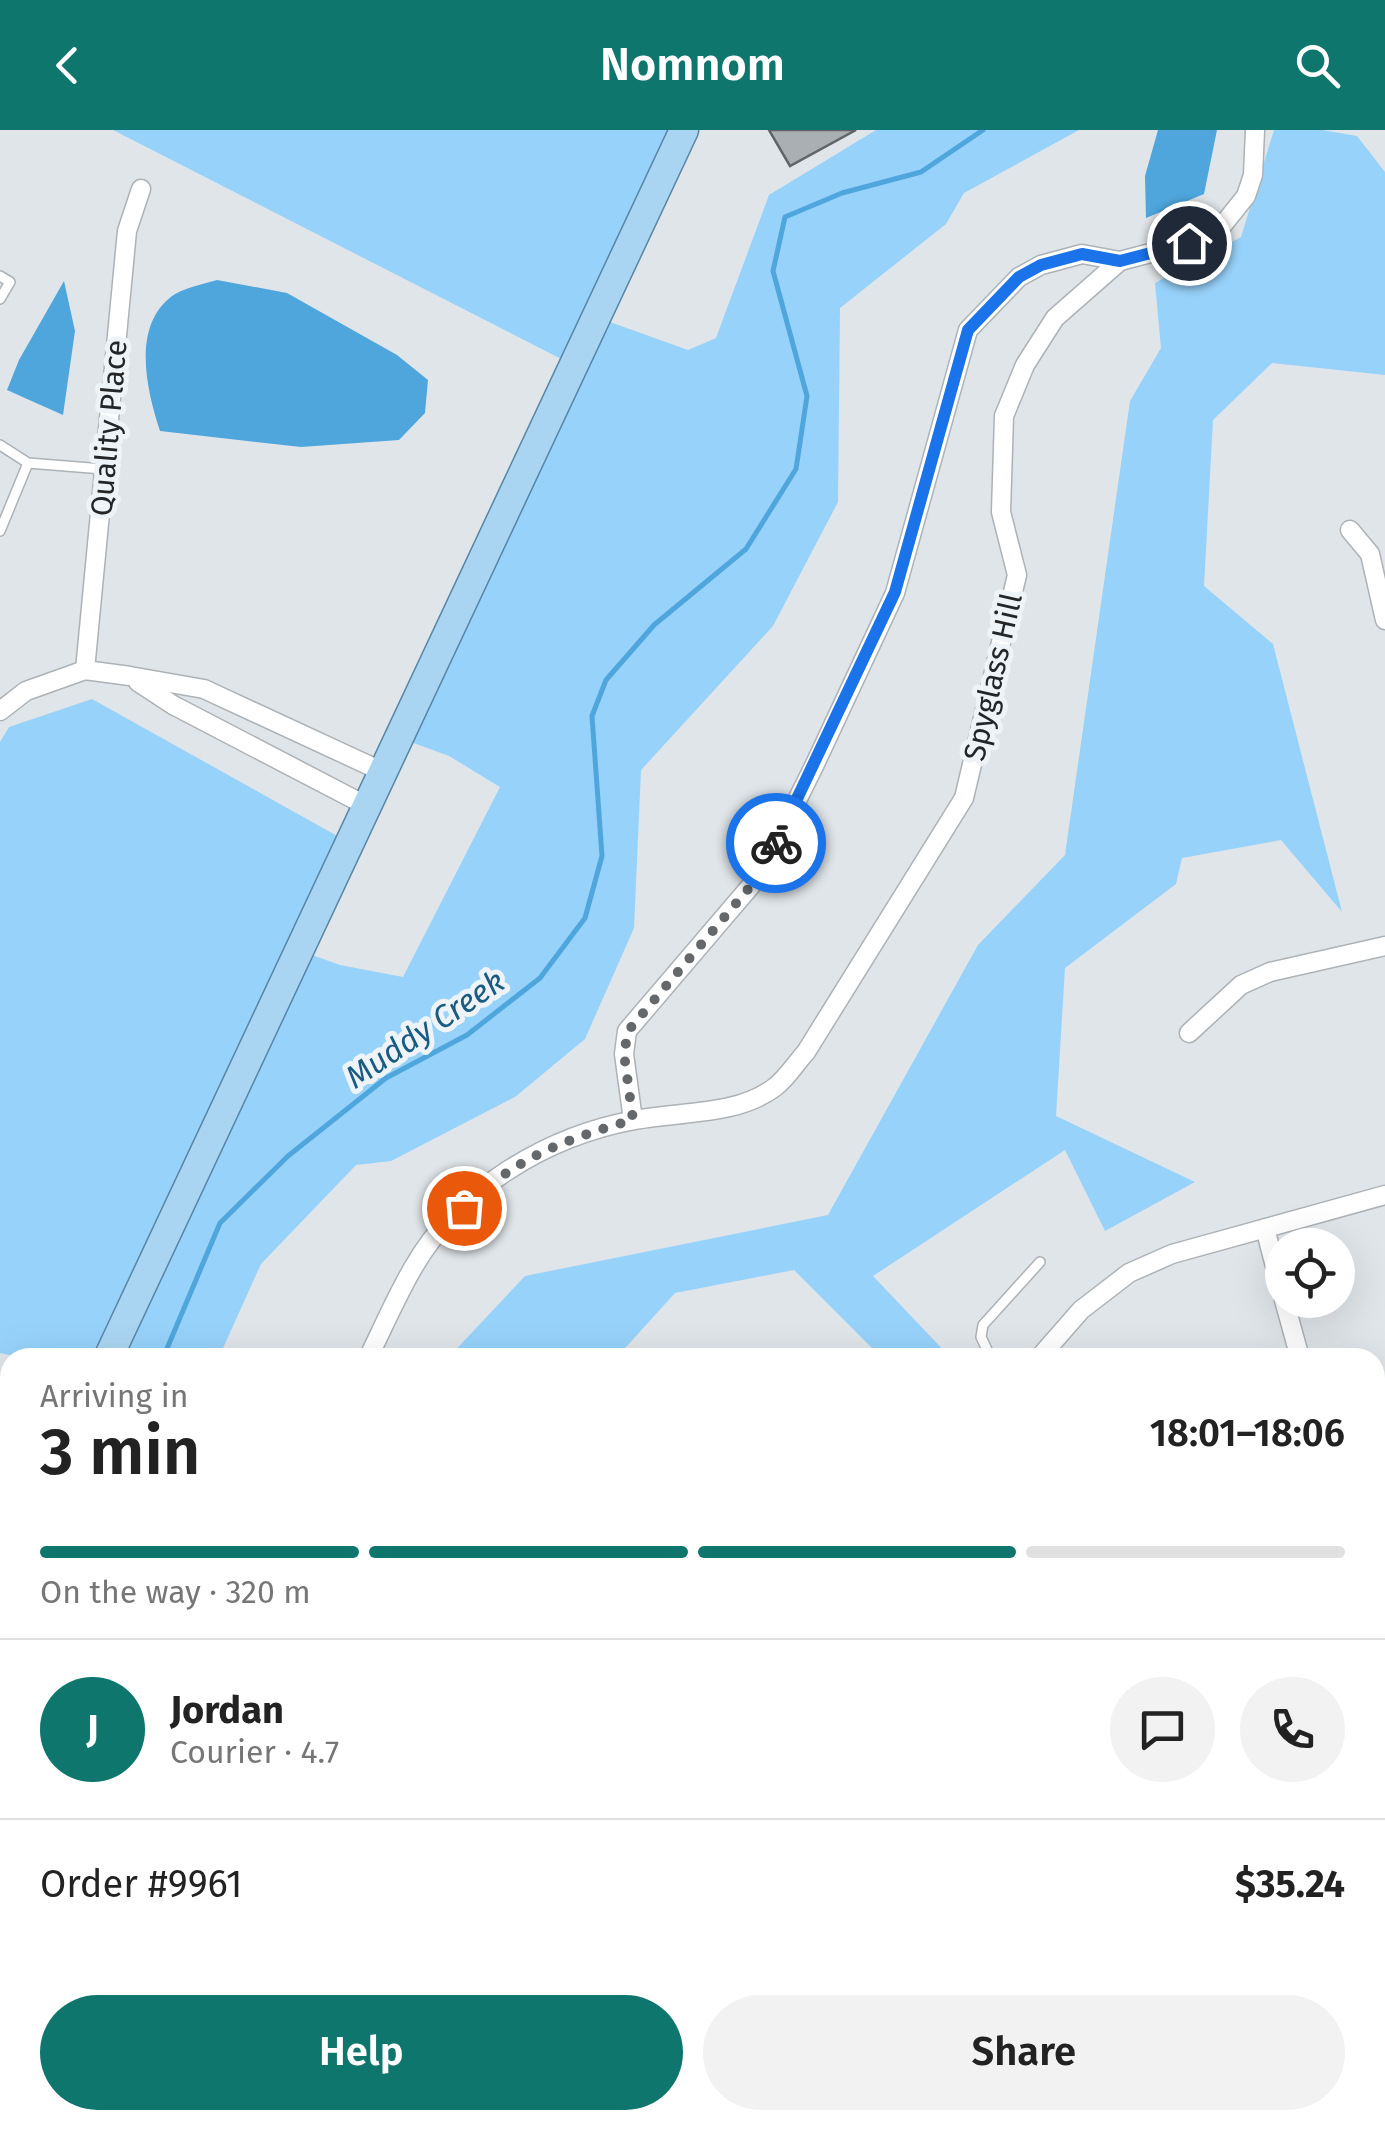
<!DOCTYPE html>
<html lang="en">
<head>
<meta charset="utf-8">
<style>
  :root { --surface:#fff; --page:#f2f2f2; --text:#222; --muted:#767676; --line:#e0e0e0; --accent:#0f766e }
  body { margin:0; font-family:"Fira Sans",sans-serif; background:var(--page); color:var(--text); height:100vh; display:flex; flex-direction:column; font-size:38px; white-space:nowrap }
  * { box-sizing:border-box; margin:0 }
  p { font-size:32px; color:var(--muted) }
  .icon { flex:none; width:55px; height:55px; fill:none; stroke:currentColor; stroke-width:2; stroke-linecap:round; stroke-linejoin:round }
  .map { position:relative; flex:1; overflow:hidden }
  .panel { position:absolute; left:0px; top:1218px; width:1385px; height:782px; display:flex; flex-direction:column; background:var(--surface); border-radius:30px 30px 0 0; box-shadow:0 10px 40px #0002 }
  .panel>* { flex:none }
  .controls { position:absolute; left:1265px; top:1098px; display:grid; gap:20px }
  .controls a { display:grid; place-items:center; width:90px; height:90px; border-radius:50%; background:var(--surface); box-shadow:0 10px 40px #0002; font-size:50px }
  .pin { position:absolute; display:grid; place-items:center; width:85px; height:85px; color:#fff; margin:-42px; border:5px solid #fff; border-radius:50%; box-shadow:0 2px 10px #0007 }
  .courier { position:absolute; display:grid; place-items:center; width:100px; height:100px; margin:-50px; border:8px solid #1a73e8; border-radius:50%; background:#fff; color:#222; box-shadow:0 2px 12px #0007 }
  .headline em { font-style:normal; font-weight:600 }
  .headline div { display:flex; flex-direction:column-reverse }
  .headline { display:flex; align-items:center; justify-content:space-between; height:170px; padding:0 40px }
  h1 { font-size:65px; font-weight:600; line-height:75px }
  .bar { display:grid; grid-template-columns:repeat(4,1fr); gap:15px 10px; align-content:center; height:120px; padding:0 40px }
  .bar i { height:12px; border-radius:8px; background:var(--line) }
  .bar .on { background:var(--accent) }
  .bar p { grid-column:span 4 }
  .line { display:flex; align-items:center; gap:25px; padding:0 40px; border-top:2px solid var(--line) }
  .line div { flex:1 }
  .round { display:grid; place-items:center; flex:none; width:105px; height:105px; border-radius:52px; background:var(--page) }
  .cta { display:flex; gap:20px; margin-top:auto; padding:20px 40px }
  .cta a { flex:1; height:115px; border-radius:60px; background:var(--accent); color:#fff; font-size:40px; font-weight:600; line-height:115px; text-align:center }
  .cta a+a { background:var(--page); color:var(--text) }
  header { display:flex; justify-content:space-between; align-items:center; height:130px; padding:0 40px; background:var(--accent); color:#fff; font-size:45px; font-weight:600 }
  .map>svg:first-child { display:block }
  .green { fill:#97d2fa }
  .water { fill:#4ea6dd }
  .lines { fill:none; stroke-linecap:round; stroke-linejoin:round }
  .stream { stroke:#4ea6dd; stroke-width:5 }
  .building { fill:#aaafb3; stroke:#606568; stroke-width:2.5 }
  .lane-casing { stroke:#adb2b6; stroke-width:12 }
  .street-casing { stroke:#adb2b6; stroke-width:21 }
  .primary-casing { stroke:#5685a5; stroke-width:31 }
  .lane { stroke:#fff; stroke-width:9 }
  .street { stroke:#fff; stroke-width:18 }
  .primary { stroke:#aad5f2; stroke-width:28 }
  .done { stroke:#65686b; stroke-width:10; stroke-dasharray:0 18 }
  .route { stroke:#1a73e8; stroke-width:12 }
  .labels { text-anchor:middle; stroke-width:10; stroke-linejoin:round; paint-order:stroke }
  .street-label { font-size:30px; fill:#232527; stroke:#edf3f7 }
  .water-label { font-size:32px; font-style:italic; fill:#1a5b81; stroke:#edf3f7 }
</style>
</head>
<body>
<header><svg class="icon" aria-label="back" viewBox="0 0 24 24"><path d="M15 5l-7 7 7 7"/></svg>Nomnom<svg class="icon" aria-label="search" viewBox="0 0 24 24"><circle cx="10" cy="10" r="6"/><path d="M15 15l6 6"/></svg></header>
<div class="map">
<svg width="1385" height="1999" viewBox="0 0 1385 1999">
  <rect width="100%" height="100%" fill="#e0e5e9"/>
  <path class="green" d="M113,0H684L596,187L688,220L716,208L769,65L876,0H1079L964,63L946,94L840,178L838,372L773,496L641,640L634,798L585,909L515,967L391,1031L356,1035L261,1134L219,1227L24,1228L0,1223V612L9,597L92,569L348,712L298,820L340,835L403,847L500,657L449,626L397,607L573,235Z
    M1274,0H1322L1357,6L1385,42V245L1272,233L1213,290L1204,456L1273,514L1342,782L1281,710L1182,728L1176,754L1065,838L1056,986L1195,1052L1105,1101L1065,1020L873,1146L950,1227H881L794,1140L675,1163L617,1227L448,1228L525,1146L828,1085L978,815L1065,725L1130,271L1161,218L1155,153L1241,107Z
    M10,1437V1990H108L104,1999H0V1459Z"/>
  <path class="water" d="M1158,0H1217L1204,64L1146,88L1145,46Z
    M217,150L287,163L397,225L428,250L425,283L399,310L301,317L160,301C147,261 131,197 172,166C183,158 204,154 217,150Z
    M64,151L75,201L63,285L7,260L19,230Z"/>
  <g class="lines">
    <path class="stream" d="M163,1228L220,1093L288,1026L386,948L467,905L540,848L585,788L602,726L592,586L606,550L654,495L746,419L796,339L807,266L773,141L785,87L842,63L921,42L983,0
      M75,1999L81,1990"/>
  </g>
  <path class="building" d="M769,0H856L790,36Z"/>
  <g class="lines">
    <g class="lane-casing">
      <path id="lane" d="M0,146L10,152L0,169
        M0,315L28,333L103,339
        M0,401L28,333
        M991,1228L981,1207L983,1195L1040,1132
        M0,1260L10,1263"/>
    </g>
    <g class="street-casing">
      <path id="street" d="M1350,400L1370,424L1385,490
        M85,540L127,101L141,59
        M138,552L173,575L365,675
        M0,581L26,561L85,540L130,546L204,559L381,641
        M1189,903L1241,855L1270,842L1385,816
        M633,990L624,924L627,901L760,745L815,634L895,463L968,200L1019,147L1041,135L1082,124L1120,131
        M1265,1098L1282,1163
        M1284,1170L1300,1228
        M368,1228C383,1198 396,1167 413,1138C458,1059 547,1006 635,990C681,981 737,986 775,957C787,948 796,933 806,922L964,668L1017,445L1001,382L1004,286L1025,235L1055,188L1120,131L1189,113L1222,96L1246,66L1253,45L1255,0
        M1039,1228L1081,1180L1129,1143L1172,1124L1385,1065
        M1375,1728L1385,1727
        M283,1990L311,1997L365,1990
        M201,1999L205,1990"/>
    </g>
    <g class="primary-casing">
      <path id="primary" d="M108,1228L684,0
        M0,1459L10,1437"/>
    </g>
    <use href="#lane" class="lane"/>
    <use href="#street" class="street"/>
    <use href="#primary" class="primary"/>
  </g>
  <g class="lines">
    <path class="done" d="M464,1078C513,1029 568,1008 633,990L624,924L628,901L760,745L776,713"/>
    <path class="route" d="M776,713L895,462L968,200L1019,147L1041,135L1082,124L1120,131L1189,113"/>
  </g>
  <g class="labels">
    <g class="street-label">
      <text transform="translate(109 298) rotate(-85)" y="10">Quality Place</text>
      <text transform="translate(993 547) rotate(-77)" y="10">Spyglass Hill</text>
    </g>
    <g class="water-label">
      <text transform="translate(425 899) rotate(-34)" y="11">Muddy Creek</text>
    </g>
  </g>
</svg>
<div class="controls">
<a><svg class="icon" aria-label="locate" viewBox="0 0 24 24"><circle cx="12" cy="12" r="6"/><path d="M12 2v4M12 18v4M2 12h4M18 12h4"/></svg></a>
</div>
<div class="pin" style="left:464px;top:1078px;background:#ea580c"><svg class="icon" aria-label="bag" viewBox="0 0 24 24"><path d="M5 8h14l-1 12H6zM9 8a3 3 0 0 1 6 0"/></svg></div>
<div class="pin" style="left:1189px;top:113px;background:#1f2937"><svg class="icon" aria-label="home" viewBox="0 0 24 24"><path d="M3 11l9-7 9 7M6 9v11h12V9"/></svg></div>
<div class="courier" style="left:776px;top:713px"><svg class="icon" aria-label="bike" viewBox="0 0 24 24"><circle cx="6" cy="16" r="4"/><circle cx="18" cy="16" r="4"/><path d="M6 16l4-8h5l3 8M10 8l3 8H6M13 5h3"/></svg></div>
<section class="panel">
<div class="headline"><div><h1>3 min</h1><p>Arriving in</p></div><em>18:01–18:06</em></div>
<div class="bar"><i class="on"></i><i class="on"></i><i class="on"></i><i></i><p>On the way · 320 m</p></div>
<div class="line" style="height:180px"><b class="round" style="background:var(--accent);color:#fff">J</b><div><b>Jordan</b><p>Courier · 4.7</p></div><a class="round"><svg class="icon" aria-label="chat" viewBox="0 0 24 24"><path d="M4 5h16v11H9l-5 4z"/></svg></a><a class="round"><svg class="icon" aria-label="phone" viewBox="0 0 24 24"><path d="M5 4h4l2 5-3 2q2 4 5 5l2-3 5 2v4C11 20 4 13 5 4z"/></svg></a></div>
<div class="line" style="height:130px"><div>Order #9961</div><b>$35.24</b></div>
<div class="cta"><a>Help</a><a>Share</a></div>
</section>
</div>
</body>
</html>
